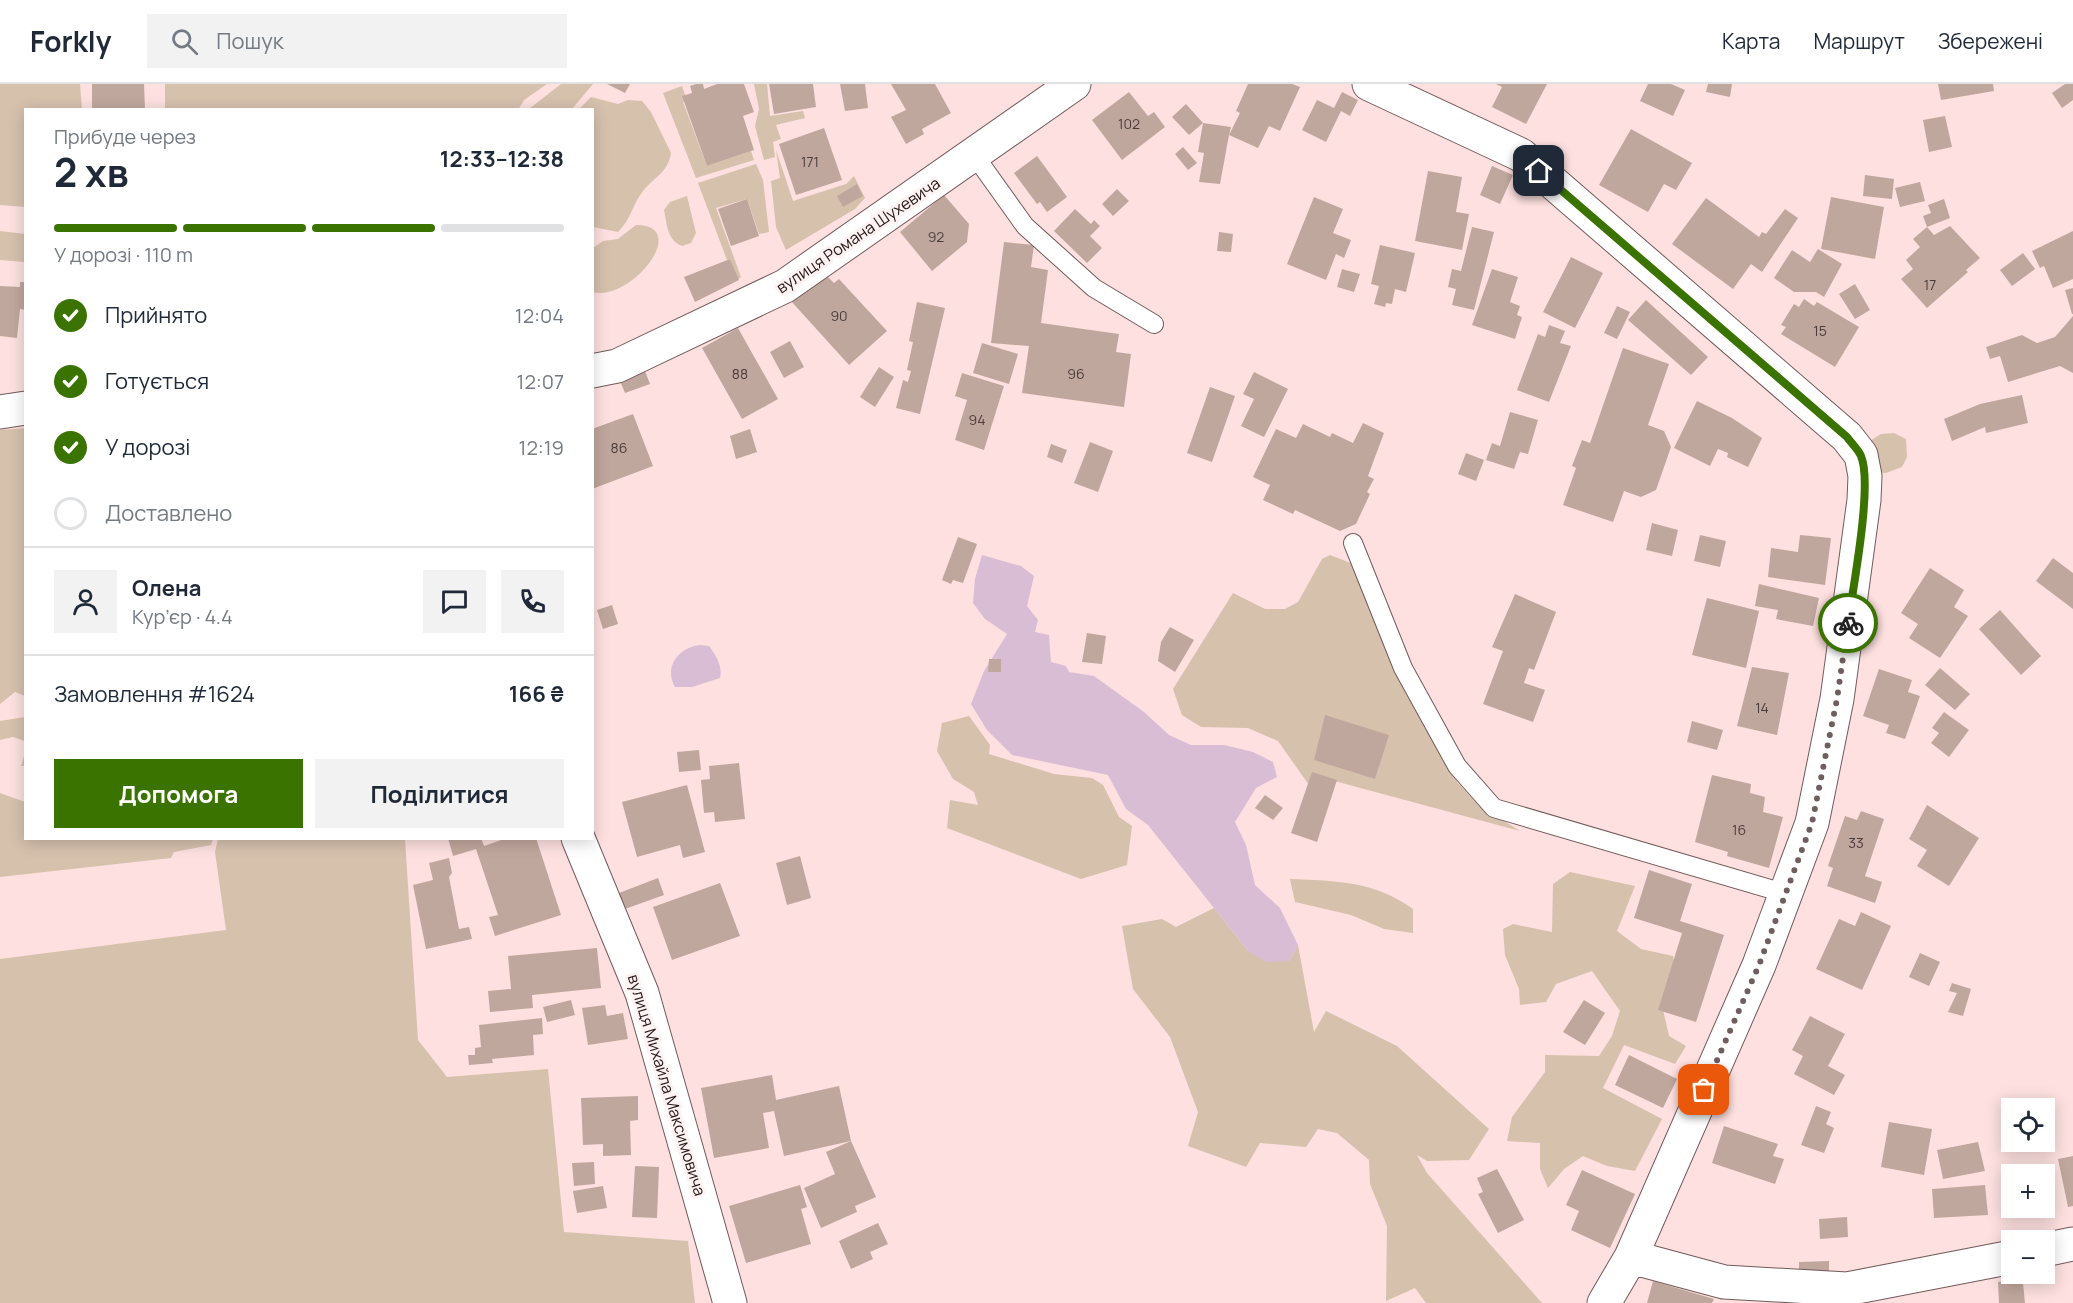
<!DOCTYPE html>
<html lang="uk">
<head>
<meta charset="utf-8">
<style>
  :root { --surface:#fff; --page:#f2f2f3; --text:#1f2937; --muted:#747a83; --line:#e0e1e3; --accent:#3b7300 }
  body { margin:0; font-family:Manrope,sans-serif; background:var(--page); color:var(--text); height:100vh; display:flex; flex-direction:column; font-size:22px; white-space:nowrap }
  * { box-sizing:border-box; margin:0 }
  p { font-size:20px; color:var(--muted) }
  .icon { flex:none; width:33px; height:33px; fill:none; stroke:currentColor; stroke-width:2; stroke-linecap:round; stroke-linejoin:round }
  .map { position:relative; flex:1; overflow:hidden }
  .details { position:absolute; left:24px; top:24px; width:570px; height:732px; display:flex; flex-direction:column; background:var(--surface); border-radius:0px; box-shadow:0 3px 15px #0003 }
  .details>* { flex:none }
  .tools { position:absolute; left:2001px; top:1014px; display:grid; gap:12px }
  .tools a { display:grid; place-items:center; width:54px; height:54px; border-radius:0px; background:var(--surface); box-shadow:0 3px 15px #0003; font-size:30px }
  .pin { position:absolute; display:grid; place-items:center; width:51px; height:51px; color:#fff; margin:-26px; border-radius:12px; box-shadow:0 3px 9px #0006 }
  .courier { position:absolute; display:grid; place-items:center; width:60px; height:60px; margin:-30px; border:4px solid #3b7300; border-radius:50%; background:#fff; color:#222; box-shadow:0 2px 8px #0007 }
  .headline em { font-style:normal; font-weight:700 }
  .headline div { display:flex; flex-direction:column-reverse }
  .headline { display:flex; align-items:center; justify-content:space-between; height:102px; padding:0 30px }
  h1 { font-size:39px; font-weight:700; line-height:45px }
  .bar { display:grid; grid-template-columns:repeat(4,1fr); gap:9px 6px; align-content:center; height:72px; padding:0 30px }
  .bar i { height:8px; border-radius:4px; background:var(--line) }
  .bar .current { background:var(--accent) }
  .bar p { grid-column:span 4 }
  .line { display:flex; align-items:center; gap:15px; padding:0 30px; border-top:2px solid var(--line) }
  .line div { flex:1 }
  .round { display:grid; place-items:center; flex:none; width:63px; height:63px; border-radius:0px; background:var(--page) }
  ol { padding:0 30px; list-style:none }
  li { display:flex; align-items:center; gap:18px; height:66px }
  li p { margin-inline-start:auto }
  li .icon { padding:6px; border-radius:50%; background:var(--accent); color:#fff; stroke-width:4 }
  li:last-child { color:var(--muted) }
  li i { width:33px; height:33px; border:3px solid var(--line); border-radius:50% }
  .action { display:flex; gap:12px; margin-top:auto; padding:12px 30px }
  .action a { flex:1; height:69px; border-radius:0px; background:var(--accent); color:#fff; font-size:24px; font-weight:700; line-height:69px; text-align:center }
  .action a+a { background:var(--page); color:var(--text) }
  header { display:flex; align-items:center; gap:36px; box-sizing:border-box; height:84px; padding:0 30px; background:var(--surface); border-bottom:2px solid var(--line) }
  header strong { font-size:28px }
  nav { display:flex; gap:33px; margin-inline-start:auto; font-size:21px }
  .search { width:420px; height:54px; background:var(--page); display:flex; align-items:center; gap:15px; box-sizing:border-box; padding:0 21px; border-radius:0px; color:var(--muted); font-size:22px }
  .map>svg:first-child { display:block }
  .green { fill:#d6c1ad }
  .water { fill:#d9bdd4 }
  .building { fill:#c0a79e }
  .lines { fill:none; stroke-linecap:round; stroke-linejoin:round }
  .lane-casing { stroke:#735a5a; stroke-width:20 }
  .street-casing { stroke:#735a5a; stroke-width:35 }
  .lane { stroke:#fff; stroke-width:18 }
  .street { stroke:#fff; stroke-width:33 }
  .done { stroke:#6f5e5e; stroke-width:6; stroke-dasharray:0 10.8 }
  .route { stroke:#3b7300; stroke-width:8 }
  .labels { text-anchor:middle; stroke-width:6; stroke-linejoin:round; paint-order:stroke }
  .number-label { font-size:14px; fill:#4a3c3a }
  .street-label { font-size:16px; fill:#221818; stroke:#fef2f2 }
</style>
</head>
<body>
<header>
<strong>Forkly</strong>
<div class="search"><svg class="icon" aria-label="search" viewBox="0 0 24 24"><circle cx="10" cy="10" r="6"/><path d="M15 15l6 6"/></svg>Пошук</div>
<nav><a>Карта</a><a>Маршрут</a><a>Збережені</a></nav>
</header>
<div class="map">
<svg width="2073" height="1219" viewBox="0 0 2073 1219">
  <rect width="100%" height="100%" fill="#fde0df"/>
  <path class="green" d="M0,0H80L82,25L26,26L25,123L0,121Z
    M165,0H547L524,16L518,26L165,25Z
    M561,0H593L572,25H529Z
    M754,0H767L770,32L803,27L805,34L776,41L781,55L773,58L775,73L764,76L755,42L759,25Z
    M682,2L687,16L683,18L707,82L751,67L754,76L696,94L663,9Z
    M591,13L618,20L628,16L642,17L651,28L671,69C668,89 654,93 643,107C632,121 632,134 618,148L593,143L592,26L579,25Z
    M776,66L793,117L846,100L854,92L865,114L855,125L786,166L776,143L771,97L780,94Z
    M756,80L763,96L769,148L759,150L747,115L716,124L741,193L738,195L730,175L727,176L698,99Z
    M687,112L696,149L691,159L682,162C667,156 667,140 664,126L670,118Z
    M636,141C692,141 631,218 593,208V164L603,157L618,155Z
    M0,147L25,150V178L0,176Z
    M25,344V612L15,608L0,620V346Z
    M1894,349L1906,355L1907,373L1902,383L1886,389L1873,388L1867,359L1881,350Z
    M1330,471L1356,481L1457,698L1478,721L1520,747L1316,692L1309,701L1278,657L1248,644L1201,643L1182,631L1173,605L1233,509L1265,525H1285L1298,518L1322,475Z
    M969,632L990,661L989,670L1054,690L1092,694L1103,701L1119,733L1132,742L1127,781L1081,795L947,744L950,716L978,721L974,708L953,695L937,667L942,639Z
    M25,633V682H21L25,669V657L13,653L0,656V637Z
    M0,709L25,718L26,754L213,755L211,761L174,768L171,774L0,793Z
    M218,755H405L418,956L447,993L548,985L564,1148L688,1157L695,1219H0V875L226,846L215,768Z
    M1570,788L1635,802L1617,847L1641,865L1673,872L1679,901L1663,926L1669,952L1686,962L1675,980L1624,961L1603,1004L1662,1035L1635,1087L1607,1082L1583,1072L1564,1085L1548,1104L1540,1085V1059L1507,1057L1512,1033L1545,988V971L1599,972L1612,952L1620,927L1592,887L1556,900L1546,918L1520,921L1519,905L1505,871L1503,845L1513,840L1552,848L1553,800Z
    M1290,795C1337,797 1374,797 1413,825V849L1384,845L1351,831L1295,818Z
    M1214,824L1249,868L1289,877L1298,861L1314,948L1326,927L1397,962L1489,1045L1469,1076L1427,1077L1417,1071L1427,1089L1542,1219H1426L1415,1204L1386,1217L1387,1142L1370,1100L1369,1076L1337,1049L1318,1045L1306,1063L1260,1059L1246,1083L1188,1062L1198,1028L1170,953L1133,905L1122,842L1162,835L1176,843Z"/>
  <path class="water" d="M982,471L1021,482L1034,492L1027,522L1038,536L1035,548L1049,551L1051,578L1066,582L1069,588L1094,592L1144,628L1169,651L1191,661H1224L1253,668L1273,678L1277,693L1256,704L1235,738L1246,761L1255,801L1280,824L1298,861L1289,877L1267,878L1249,868L1148,741L1126,725L1108,691L1012,671L987,646L971,620L984,587L1007,550L985,535L973,519L975,495Z
    M700,561L709,562C716,571 723,583 720,594L692,603H675C663,582 680,563 700,561Z"/>
  <path class="building" d="M92,0H144L145,26H92Z
    M607,0H630L625,9Z
    M696,0H703L704,5L717,0H744L754,28L743,32L754,66L707,82L682,12L692,9L690,2Z
    M769,0H813L816,23L774,30Z
    M840,0H865L868,24L845,27Z
    M891,0H935L951,29L922,45L924,50L906,60L891,33L906,26Z
    M1248,0H1292L1300,3L1280,47L1269,42L1258,64L1229,51L1220,100L1199,98L1204,69L1198,68L1203,39L1189,51L1172,33L1186,20L1203,39L1231,43L1229,51L1240,29L1236,27Z
    M1496,0H1547L1526,40L1492,23L1502,3Z
    M1648,0H1671L1685,6L1673,32L1640,17Z
    M1708,0H1732L1730,13L1706,8Z
    M1938,0H1993L1994,7L1941,16Z
    M2065,0H2073V16L2062,24L2052,9Z
    M1129,8L1148,32L1154,28L1165,43L1122,76L1092,36Z
    M1342,8L1358,16L1350,32L1341,27L1326,58L1302,46L1317,16L1334,24Z
    M1945,32L1952,63L1929,68L1923,36Z
    M824,44L842,96L796,111L779,60Z
    M1631,45L1692,79L1676,106L1664,100L1648,128L1599,101Z
    M1183,63L1197,79L1188,86L1175,70Z
    M1037,72L1067,113L1047,128L1040,118L1037,120L1014,89Z
    M1492,82L1513,91L1500,120L1480,111Z
    M1428,87L1462,93L1456,128L1469,130L1462,166L1415,157Z
    M1865,91L1894,95L1892,115L1863,112Z
    M1920,98L1925,117L1900,123L1895,104Z
    M857,100L863,112L843,123L837,112Z
    M1117,105L1129,117L1113,132L1102,120Z
    M944,111L969,140L967,158L932,187L900,148Z
    M1314,113L1343,125L1333,149L1351,156L1344,174L1336,170L1326,196L1287,180Z
    M1831,113L1884,123L1875,175L1821,165Z
    M1706,114L1759,153L1762,148L1766,150L1785,125L1798,134L1762,188L1751,180L1733,205L1672,160Z
    M747,115L759,152L731,162L718,125Z
    M1944,115L1950,134L1927,143L1923,132L1931,129L1928,121Z
    M1075,125L1091,140L1094,136L1100,142L1090,152L1102,164L1087,179L1054,147Z
    M1950,142L1980,174L1966,186L1968,188L1927,224L1901,195L1913,185L1906,176L1920,163L1913,155L1927,143L1934,151Z
    M1472,143L1494,148L1474,226L1452,221L1456,205L1448,203L1452,185L1461,187Z
    M2073,147V195L2053,204L2044,182L2040,184L2032,167Z
    M1219,148L1233,150L1231,168L1217,167Z
    M1004,158L1034,161L1031,183L1048,186L1041,239L1119,250L1116,268L1131,270L1124,323L1022,309L1029,262L991,259Z
    M1380,161L1415,169L1406,208L1395,205L1392,220L1386,219L1385,223L1374,220L1379,202L1371,200Z
    M1818,165L1842,180L1824,213L1816,208H1794L1774,194L1792,166L1810,178Z
    M2023,169L2035,185L2012,202L2000,186Z
    M1571,173L1603,189L1575,244L1543,228Z
    M730,175L739,196L695,218L684,193Z
    M1342,185L1360,190L1354,208L1337,203Z
    M1492,185L1518,193L1510,218L1520,222L1517,231L1522,233L1515,255L1472,241Z
    M823,188L834,199L839,195L887,247L849,281L791,217Z
    M20,198H26V226L20,225L17,254L0,252V202L20,203Z
    M1855,200L1870,226L1855,235L1839,210Z
    M2073,204V230H2072L2065,206Z
    M1804,215L1814,222L1817,218L1859,243L1835,283L1781,250L1786,243L1781,241L1794,220L1799,223Z
    M1646,216L1708,273L1691,291L1628,236Z
    M917,218L945,224L920,330L896,324L903,296L908,298L911,287L907,286L913,258L909,257Z
    M1617,222L1630,228L1617,255L1604,249Z
    M2073,232V289L2060,282L2008,298L2000,272L1990,275L1986,263L2022,251L2037,259L2055,253Z
    M1549,241L1565,247L1560,259L1571,262L1549,318L1517,306L1538,250L1545,253Z
    M738,244L778,315L742,335L702,264Z
    M790,257L804,283L784,294L770,268Z
    M982,259L1018,270L1009,300L973,289Z
    M1623,264L1669,280L1648,341L1664,347L1671,363L1656,406L1641,413L1624,407L1613,438L1563,421L1576,384L1572,382L1582,356L1590,359Z
    M643,282L650,300L625,309L618,292Z
    M879,283L894,293L875,323L860,313Z
    M1254,288L1288,305L1264,353L1241,342L1254,315L1243,310Z
    M962,289L1004,302L984,366L955,356L967,316L955,312Z
    M1210,303L1235,312L1212,378L1187,369Z
    M2022,311L2028,339L1986,349L1985,343L1952,357L1944,335L1980,320Z
    M1697,317L1732,334L1762,354L1748,383L1727,373L1728,369L1718,365L1710,382L1674,364Z
    M1510,328L1538,336L1528,370L1520,368L1514,385L1486,376L1492,359L1500,362Z
    M633,330L653,382L592,405V345Z
    M1363,339L1384,349L1368,392L1374,395L1367,408L1370,410L1356,440L1340,447L1295,426L1293,430L1263,416L1270,401L1253,393L1276,345L1296,354L1303,340L1330,353L1332,349L1353,359Z
    M750,345L757,368L736,375L730,352Z
    M1090,358L1113,367L1098,408L1074,399Z
    M1051,360L1067,366L1062,379L1047,373Z
    M1466,369L1484,376L1476,397L1458,390Z
    M1652,439L1678,446L1672,472L1646,466Z
    M1700,451L1726,457L1720,483L1694,477Z
    M1800,451L1831,454L1825,501L1768,493L1771,464L1798,468Z
    M958,453L977,460L963,499L953,496L951,500L942,496Z
    M2053,474L2073,489V525L2036,497Z
    M1930,484L1964,506L1954,523L1968,532L1940,574L1909,554L1918,540L1901,529Z
    M1759,500L1819,514L1813,542L1776,535L1778,526L1755,522Z
    M1515,510L1556,528L1534,586L1529,584L1524,599L1545,606L1533,638L1483,620L1503,567L1492,563Z
    M1707,514L1759,527L1746,584L1692,571Z
    M612,521L618,540L603,545L597,526Z
    M2000,526L2041,572L2021,591L1979,545Z
    M1170,543L1194,556L1175,588L1158,577L1161,558Z
    M1087,549L1106,552L1102,580L1082,578Z
    M989,575H1001V588H988Z
    M1752,583L1789,589L1777,651L1737,642Z
    M1940,584L1970,610L1955,626L1925,601Z
    M1879,585L1912,596L1908,608L1920,612L1905,655L1886,649L1889,641L1863,632Z
    M1944,628L1969,646L1949,673L1931,659L1939,649L1932,644Z
    M1325,631L1389,651L1375,695L1314,676Z
    M1692,637L1723,646L1717,666L1687,658Z
    M699,666L701,686L679,688L677,668Z
    M739,679L745,735L715,738L714,728L704,729L701,696L710,695L709,682Z
    M1312,688L1337,696L1317,758L1291,749Z
    M1712,691L1751,700L1750,709L1765,713L1763,728L1783,733L1769,784L1727,772L1728,768L1695,758Z
    M687,701L705,768L683,774L680,761L637,773L622,718Z
    M1265,711L1283,724L1273,736L1255,724Z
    M1927,721L1979,754L1949,802L1917,782L1927,766L1909,755Z
    M1861,727L1884,735L1865,792L1882,798L1875,819L1827,802L1833,784L1828,782L1845,732L1857,736Z
    M448,754H481L484,762L507,754H536L561,831L495,852L489,833L498,831L476,765L453,772Z
    M800,772L811,814L787,821L776,779Z
    M449,774L452,789L449,793L459,845L469,843L472,855L426,865L413,801L433,796L429,779Z
    M1649,786L1692,800L1680,837L1724,851L1696,938L1658,926L1682,849L1634,834Z
    M658,794L664,811L625,825L619,809Z
    M720,799L740,852L672,876L653,823Z
    M1861,828L1891,842L1862,906L1816,885L1839,835L1855,842Z
    M597,864L601,904L532,911L533,924L490,928L488,907L511,905L508,872Z
    M1920,869L1940,878L1929,902L1909,893Z
    M1952,899L1971,905L1963,932L1948,928L1957,909L1949,907Z
    M571,916L575,931L547,938L543,923Z
    M1584,916L1605,929L1585,961L1563,948Z
    M605,921L607,932L623,929L628,955L588,961L582,924Z
    M1810,932L1845,950L1828,982L1845,991L1834,1011L1794,990L1803,972L1792,966Z
    M542,934L543,950L533,951L534,971L492,975L493,979L469,981L468,971H475V964L481,963L479,941Z
    M1629,971L1677,995L1663,1024L1615,1001Z
    M772,991L776,1016L839,1002L851,1057L876,1113L855,1122L857,1128L821,1144L804,1104L835,1090L826,1068L851,1057L784,1072L774,1027L763,1029L769,1064L714,1074L701,1004Z
    M638,1012V1036L630,1037L631,1071L603,1072V1060L583,1061L581,1014Z
    M1816,1022L1831,1028L1826,1040L1834,1044L1824,1069L1801,1061Z
    M1889,1038L1932,1045L1924,1091L1881,1083Z
    M1724,1042L1778,1060L1773,1072L1784,1075L1775,1100L1712,1079Z
    M1978,1058L1985,1087L1943,1095L1937,1066Z
    M2073,1072V1122L2068,1123L2058,1075Z
    M594,1078L595,1100L574,1102L572,1079Z
    M635,1082L659,1083L657,1134L632,1133Z
    M1497,1085L1524,1136L1498,1149L1478,1110L1483,1108L1477,1094Z
    M1582,1086L1635,1110L1610,1164L1571,1146L1579,1127L1566,1121Z
    M800,1101L807,1123L801,1125L811,1160L746,1179L729,1122Z
    M1985,1101L1988,1131L1934,1134L1932,1105Z
    M603,1102L607,1124L577,1129L573,1107Z
    M1847,1133L1848,1153L1820,1155L1819,1135Z
    M878,1139L888,1160L870,1168L873,1175L851,1185L839,1157Z
    M1829,1177V1195L1799,1196V1178Z
    M2002,1181L2012,1190H2022L2025,1219H1999L1998,1198L2003,1197Z
    M1653,1197L1714,1215L1712,1219H1647Z"/>
  <g class="lines">
    <g class="lane-casing">
      <path id="lane" d="M975,72L1025,142L1094,204L1154,240
        M1353,459L1403,584L1457,682L1494,724L1784,809"/>
    </g>
    <g class="street-casing">
      <path id="street" d="M1369,0L1521,71L1847,353L1861,371L1865,392L1864,416L1837,615L1812,739L1759,881L1631,1173L1604,1219
        M592,287L617,282L785,202L1074,0
        M0,328L26,324
        M578,754L642,909L730,1219
        M2044,1166L2073,1160
        M1631,1173L1724,1198L1847,1205L2012,1173"/>
    </g>
    <use href="#lane" class="lane"/>
    <use href="#street" class="street"/>
  </g>
  <g class="lines">
    <path class="done" d="M1704,1006L1759,881L1812,739L1837,615L1848,539"/>
    <path class="route" d="M1539,87L1847,353C1851,359 1858,365 1861,372C1873,400 1853,504 1848,539"/>
  </g>
  <g class="labels">
    <g class="number-label">
      <text x="1129" y="45">102</text>
      <text x="810" y="83">171</text>
      <text x="936" y="158">92</text>
      <text x="1930" y="206">17</text>
      <text x="839" y="237">90</text>
      <text x="1820" y="252">15</text>
      <text x="740" y="295">88</text>
      <text x="1076" y="295">96</text>
      <text x="977" y="341">94</text>
      <text x="619" y="369">86</text>
      <text x="1762" y="629">14</text>
      <text x="1739" y="751">16</text>
      <text x="1856" y="764">33</text>
    </g>
    <g class="street-label">
      <text transform="translate(858 151) rotate(-34)" y="6">вулиця Романа Шухевича</text>
      <text transform="translate(667 1001) rotate(73)" y="6">вулиця Михайла Максимовича</text>
    </g>
  </g>
</svg>
<div class="tools">
<a><svg class="icon" aria-label="locate" viewBox="0 0 24 24"><circle cx="12" cy="12" r="6"/><path d="M12 2v4M12 18v4M2 12h4M18 12h4"/></svg></a>
<a>+</a>
<a>−</a>
</div>
<div class="pin" style="left:1704px;top:1006px;background:#ea580c"><svg class="icon" aria-label="bag" viewBox="0 0 24 24"><path d="M5 8h14l-1 12H6zM9 8a3 3 0 0 1 6 0"/></svg></div>
<div class="pin" style="left:1539px;top:87px;background:#1f2937"><svg class="icon" aria-label="home" viewBox="0 0 24 24"><path d="M3 11l9-7 9 7M6 9v11h12V9"/></svg></div>
<div class="courier" style="left:1848px;top:539px"><svg class="icon" aria-label="bike" viewBox="0 0 24 24"><circle cx="6" cy="16" r="4"/><circle cx="18" cy="16" r="4"/><path d="M6 16l4-8h5l3 8M10 8l3 8H6M13 5h3"/></svg></div>
<section class="details">
<div class="headline"><div><h1>2 хв</h1><p>Прибуде через</p></div><em>12:33–12:38</em></div>
<div class="bar"><i class="current"></i><i class="current"></i><i class="current"></i><i></i><p>У дорозі · 110 m</p></div>
<ol>
<li><svg class="icon" aria-label="check" viewBox="0 0 24 24"><path d="M5 12l5 5 9-10"/></svg>Прийнято<p>12:04</p></li>
<li><svg class="icon" aria-label="check" viewBox="0 0 24 24"><path d="M5 12l5 5 9-10"/></svg>Готується<p>12:07</p></li>
<li><svg class="icon" aria-label="check" viewBox="0 0 24 24"><path d="M5 12l5 5 9-10"/></svg>У дорозі<p>12:19</p></li>
<li><i></i>Доставлено</li>
</ol>
<div class="line" style="height:108px"><a class="round"><svg class="icon" aria-label="person" viewBox="0 0 24 24"><circle cx="12" cy="8" r="4"/><path d="M4 21q1-7 8-7t8 7"/></svg></a><div><b>Олена</b><p>Кур’єр · 4.4</p></div><a class="round"><svg class="icon" aria-label="chat" viewBox="0 0 24 24"><path d="M4 5h16v11H9l-5 4z"/></svg></a><a class="round"><svg class="icon" aria-label="phone" viewBox="0 0 24 24"><path d="M5 4h4l2 5-3 2q2 4 5 5l2-3 5 2v4C11 20 4 13 5 4z"/></svg></a></div>
<div class="line" style="height:78px"><div>Замовлення #1624</div><b>166 ₴</b></div>
<div class="action"><a>Допомога</a><a>Поділитися</a></div>
</section>
</div>
</body>
</html>
